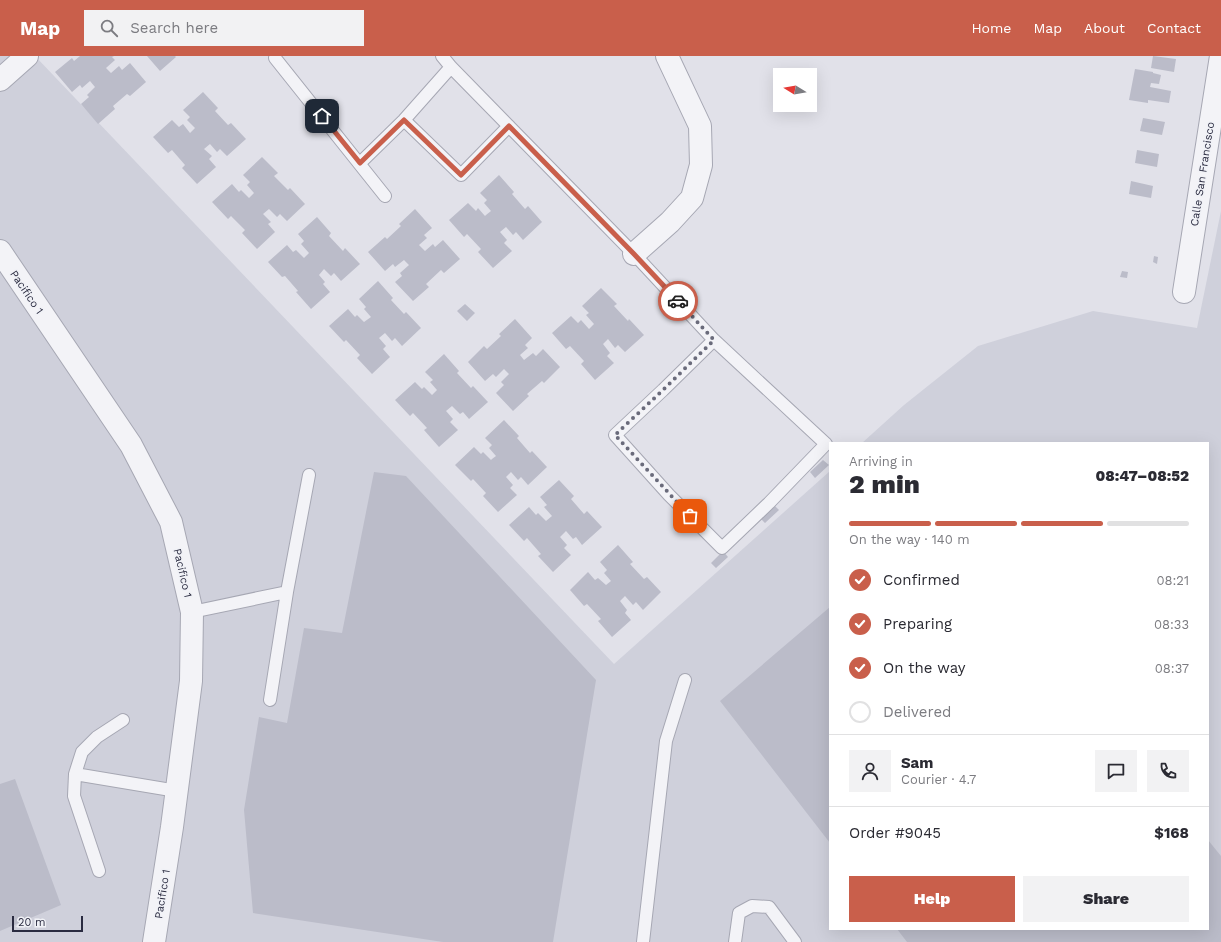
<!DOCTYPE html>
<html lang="en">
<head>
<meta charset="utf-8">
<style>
  :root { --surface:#fff; --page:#f2f2f3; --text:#2b2b33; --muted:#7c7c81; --line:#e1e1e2; --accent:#c95f4b }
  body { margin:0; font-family:"Work Sans",sans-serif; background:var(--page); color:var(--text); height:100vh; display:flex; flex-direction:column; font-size:15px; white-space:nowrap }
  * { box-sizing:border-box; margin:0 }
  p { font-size:13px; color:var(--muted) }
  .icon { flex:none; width:22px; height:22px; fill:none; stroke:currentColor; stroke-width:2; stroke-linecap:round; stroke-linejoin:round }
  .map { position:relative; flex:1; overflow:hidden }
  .side { position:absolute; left:829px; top:386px; width:380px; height:488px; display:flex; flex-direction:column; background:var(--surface); border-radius:0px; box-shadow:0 4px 16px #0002 }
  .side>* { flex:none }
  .needle { width:26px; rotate:281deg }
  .buttons { position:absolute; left:773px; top:12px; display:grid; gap:8px }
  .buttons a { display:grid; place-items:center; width:44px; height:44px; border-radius:0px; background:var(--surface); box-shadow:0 4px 16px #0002; font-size:20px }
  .scale { position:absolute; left:12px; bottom:10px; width:71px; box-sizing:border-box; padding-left:4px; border:2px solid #2a2b40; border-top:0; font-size:11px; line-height:14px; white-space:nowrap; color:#2a2b40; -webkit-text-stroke:3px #f0f1f6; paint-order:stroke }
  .pin { position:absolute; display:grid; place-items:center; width:34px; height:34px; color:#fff; margin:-17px; border-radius:8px; box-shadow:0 2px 6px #0006 }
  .courier { position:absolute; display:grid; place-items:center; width:40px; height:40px; margin:-20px; border:3px solid #c95f4b; border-radius:50%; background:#fff; color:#222; box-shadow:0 1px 5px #0007 }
  .head em { font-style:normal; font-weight:800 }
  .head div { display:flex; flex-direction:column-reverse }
  .head { display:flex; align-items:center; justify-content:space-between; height:68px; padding:0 20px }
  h1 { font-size:26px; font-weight:800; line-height:30px }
  .bar { display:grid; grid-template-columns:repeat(4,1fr); gap:6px 4px; align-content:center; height:48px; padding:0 20px }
  .bar i { height:5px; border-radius:3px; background:var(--line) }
  .bar .active { background:var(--accent) }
  .bar p { grid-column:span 4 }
  .line { display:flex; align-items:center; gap:10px; padding:0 20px; border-top:1px solid var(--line) }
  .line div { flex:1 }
  .round { display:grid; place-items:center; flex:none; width:42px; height:42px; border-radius:0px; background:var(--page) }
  ol { padding:0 20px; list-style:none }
  li { display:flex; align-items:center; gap:12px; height:44px }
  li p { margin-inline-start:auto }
  li .icon { padding:4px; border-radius:50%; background:var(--accent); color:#fff; stroke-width:4 }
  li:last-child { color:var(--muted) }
  li i { width:22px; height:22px; border:2px solid var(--line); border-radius:50% }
  .action { display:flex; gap:8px; margin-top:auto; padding:8px 20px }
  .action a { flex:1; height:46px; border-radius:0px; background:var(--accent); color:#fff; font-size:16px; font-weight:800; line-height:46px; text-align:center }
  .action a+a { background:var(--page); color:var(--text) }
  header { display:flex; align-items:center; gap:24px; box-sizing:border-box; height:56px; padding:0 20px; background:var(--accent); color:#fff }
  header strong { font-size:19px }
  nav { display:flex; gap:22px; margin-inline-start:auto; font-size:14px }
  .search { width:280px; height:36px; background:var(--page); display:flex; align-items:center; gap:10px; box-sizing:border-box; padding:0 14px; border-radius:0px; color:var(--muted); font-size:15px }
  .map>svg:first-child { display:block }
  .built { fill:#cfd0db }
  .building { fill:#bbbcc9 }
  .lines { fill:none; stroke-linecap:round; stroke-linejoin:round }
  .lane-casing { stroke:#a6a7b3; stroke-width:14 }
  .street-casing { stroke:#a6a7b3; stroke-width:24 }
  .lane { stroke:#f3f3f7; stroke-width:12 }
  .street { stroke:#f3f3f7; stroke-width:22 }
  .done { stroke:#6a6b7b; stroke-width:4; stroke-dasharray:0 7.2 }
  .route { stroke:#c95f4b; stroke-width:5 }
  .labels { text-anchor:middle; stroke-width:3; stroke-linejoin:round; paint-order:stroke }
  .street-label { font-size:11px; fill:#2a2b40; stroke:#f0f1f6 }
</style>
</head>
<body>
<header>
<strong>Map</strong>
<div class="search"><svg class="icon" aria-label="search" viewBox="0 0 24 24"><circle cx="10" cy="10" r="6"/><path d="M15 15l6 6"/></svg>Search here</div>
<nav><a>Home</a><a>Map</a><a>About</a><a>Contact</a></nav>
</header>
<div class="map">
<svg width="1221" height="886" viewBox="0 0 1221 886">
  <rect width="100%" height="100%" fill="#e1e1e9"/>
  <path class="built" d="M0,0H35L614,608L830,415V873H1208V387H862L904,349L978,290L1093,255L1197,272L1221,155V886H0Z"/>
  <path class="building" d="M80,0H114L112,1L115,4L106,12L111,17L119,10L122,14L130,7L146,26L130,40L127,38L113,50L115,53L98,68L81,48L89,41L87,39L95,31L90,25L82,32L80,29L72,36L55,16L72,2L74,5Z
    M147,0H175L176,1L160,15Z
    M1153,0L1176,3L1174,16L1151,12Z
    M1135,13L1153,16V17L1161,19L1159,28L1151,27L1150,31L1171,35L1169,47L1148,44V47L1129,44Z
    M203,36L218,52L215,55L228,69L231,67L246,83L227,100L220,93L217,96L210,88L204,93L212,100L209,103L216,111L197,128L182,112L185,109L172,94L168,97L153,81L172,64L179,71L183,68L190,77L195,72L187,64L190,61L183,54Z
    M1143,62L1165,66L1162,79L1140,75Z
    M1137,94L1159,98L1157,111L1135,107Z
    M262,101L278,117L274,120L288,134L290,132L305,148L287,165L280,158L277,161L269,153L263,158L271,166L268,168L275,176L257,193L242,177L245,174L231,160L228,163L212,146L232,128L239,136L241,134L249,142L254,137L247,129L250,126L243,119Z
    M499,119L514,136L512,138L525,153L528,150L542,166L523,184L516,176L513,179L506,171L500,176L507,184L504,187L512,195L493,212L478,196L481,193L467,178L464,181L449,164L468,147L476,155L478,152L485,160L486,159L491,155L484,147L487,144L480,137Z
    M1131,125L1153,130L1151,142L1129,138Z
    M415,153L432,172L424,179L427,182L419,189L425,195L433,188L435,191L443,184L460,203L444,217L441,214L426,228L429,231L413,245L395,226L402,220L400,217L409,209L404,204L395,211L393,208L385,215L368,196L385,181L387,183L401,170L399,168Z
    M317,161L331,177L329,180L343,195L345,192L360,208L341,225L334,217L331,220L324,213L319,219L325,226L323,228L330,236L311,253L296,236L298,235L285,220L282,221L268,206L287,189L293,196L296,194L304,202L309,197L301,188L304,185L298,178Z
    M1154,200L1158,201L1157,208L1153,206Z
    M1122,215L1128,216L1127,222L1120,221Z
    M378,225L393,242L391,244L404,258L406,256L421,272L402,290L395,282L392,285L385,277L379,282L386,290L383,293L390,301L372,318L357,302L360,299L346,284L344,286L329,270L348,253L355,261L357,259L364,266L371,261L364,253L366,251L359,243Z
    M601,232L617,248L614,250L628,265L629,263L644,279L625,296L618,289L615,292L608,283L603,288L610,297L607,300L614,307L595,324L581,308L584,305L570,290L566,293L552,277L571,260L578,267L581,264L589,273L594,268L586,259L589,257L582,250Z
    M465,248L475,257L467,265L457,255Z
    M515,263L532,282L525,289L528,292L520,299L524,304L533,297L536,300L543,293L560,311L544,327L542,325L527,338L529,340L513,355L496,337L504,329L501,326L509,318L504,313L496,321L493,318L485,325L468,306L484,290L487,293L501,280L499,278Z
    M444,298L459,315L457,317L471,332L473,330L488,346L469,363L463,356L460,358L452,350L446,355L453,363L450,366L458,374L439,391L424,374L427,372L413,357L410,360L395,344L415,326L422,333L424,331L432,339L437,334L430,326L433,324L425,316Z
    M504,364L519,380L517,382L530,397L532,395L547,411L528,429L521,421L518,424L511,416L506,421L513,429L510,432L517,439L498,456L483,440L486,437L473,423L471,425L455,409L474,391L481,398L483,396L491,404L492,403L496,400L489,392L492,389L485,382Z
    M823,404L829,409L815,422L810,416Z
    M374,416L406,420L596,624L553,886H443L253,857L244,754L259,661L287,667L304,572L342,577Z
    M559,424L574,440L571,443L584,458L587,455L602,471L582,489L576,481L573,483L566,475L560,481L567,489L564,492L571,499L553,516L538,500L541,498L527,482L524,485L509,469L529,451L536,459L538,457L546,465L552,460L544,451L547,449L540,441Z
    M774,449L779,454L765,467L760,462Z
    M618,489L633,506L630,508L644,523L647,521L661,536L643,554L636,546L633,549L625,540L620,545L627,554L625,557L631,564L612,581L598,565L601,563L587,548L584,550L570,534L588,516L595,524L598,522L606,529L611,525L604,517L607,514L600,506Z
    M723,495L728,501L716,512L711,507Z
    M830,551V787L720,645Z
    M15,723L61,849L0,875V728Z
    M1208,784L1221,800V886H907L897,873H1208Z"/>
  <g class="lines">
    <g class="lane-casing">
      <path id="lane" d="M442,0L451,11L634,198L714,284L826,388L769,447L722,492L669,439L615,379L663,334L714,284
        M275,2L385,140
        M404,64L461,119L509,70
        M360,107L404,64L451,11
        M192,556L287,536
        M270,644L287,536L309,419
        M75,718L82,696L97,681L123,664
        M99,815L74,740L75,718L177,735
        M643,886L666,685L685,624
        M735,886L739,857L752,850L769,851L795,886"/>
    </g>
    <g class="street-casing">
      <path id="street" d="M0,24L27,0
        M0,195L131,389L171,466L192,556L191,625L172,771L154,886
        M634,198L670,166L692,142L701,109L700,70L667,0
        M1184,236L1221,0"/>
    </g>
    <use href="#lane" class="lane"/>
    <use href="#street" class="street"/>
  </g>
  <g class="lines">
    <path class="done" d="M678,245L714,284L663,334L615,379L690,460"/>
    <path class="route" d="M322,60L360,107L404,64L461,119L509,70L634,198L678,245"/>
  </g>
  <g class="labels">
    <g class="street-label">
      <text transform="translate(1202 118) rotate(-81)" y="4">Calle San Francisco</text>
      <text transform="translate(27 236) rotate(56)" y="4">Pacifico 1</text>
      <text transform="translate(183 517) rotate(77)" y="4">Pacifico 1</text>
      <text transform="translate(162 838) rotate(-81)" y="4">Pacifico 1</text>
    </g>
  </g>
</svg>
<div class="buttons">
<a><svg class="needle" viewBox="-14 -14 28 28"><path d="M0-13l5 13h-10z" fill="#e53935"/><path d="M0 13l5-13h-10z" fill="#7c7c81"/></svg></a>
</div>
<div class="scale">20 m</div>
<div class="pin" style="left:690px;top:460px;background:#ea580c"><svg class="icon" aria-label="bag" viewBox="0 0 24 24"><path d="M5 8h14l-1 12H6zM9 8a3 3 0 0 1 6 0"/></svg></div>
<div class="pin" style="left:322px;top:60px;background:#1f2937"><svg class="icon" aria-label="home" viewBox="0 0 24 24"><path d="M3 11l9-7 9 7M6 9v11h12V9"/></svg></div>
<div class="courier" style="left:678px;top:245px"><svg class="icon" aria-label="car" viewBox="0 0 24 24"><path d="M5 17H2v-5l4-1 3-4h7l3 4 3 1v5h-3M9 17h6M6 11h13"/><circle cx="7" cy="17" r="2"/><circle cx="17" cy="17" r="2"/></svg></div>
<section class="side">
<div class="head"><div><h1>2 min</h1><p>Arriving in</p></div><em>08:47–08:52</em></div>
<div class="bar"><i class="active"></i><i class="active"></i><i class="active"></i><i></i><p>On the way · 140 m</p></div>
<ol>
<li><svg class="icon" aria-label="check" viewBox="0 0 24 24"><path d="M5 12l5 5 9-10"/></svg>Confirmed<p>08:21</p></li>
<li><svg class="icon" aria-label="check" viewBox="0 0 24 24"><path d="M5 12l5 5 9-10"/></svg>Preparing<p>08:33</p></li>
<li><svg class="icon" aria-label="check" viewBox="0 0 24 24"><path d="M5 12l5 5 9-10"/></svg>On the way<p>08:37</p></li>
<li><i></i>Delivered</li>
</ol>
<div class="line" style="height:72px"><a class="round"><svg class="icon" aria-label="person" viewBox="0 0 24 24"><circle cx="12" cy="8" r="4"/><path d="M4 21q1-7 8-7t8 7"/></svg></a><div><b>Sam</b><p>Courier · 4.7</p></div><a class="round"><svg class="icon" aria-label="chat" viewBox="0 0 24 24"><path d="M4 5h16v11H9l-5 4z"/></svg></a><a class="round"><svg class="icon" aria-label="phone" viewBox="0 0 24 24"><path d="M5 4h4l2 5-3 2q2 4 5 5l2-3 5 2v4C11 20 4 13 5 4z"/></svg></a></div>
<div class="line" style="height:52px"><div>Order #9045</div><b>$168</b></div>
<div class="action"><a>Help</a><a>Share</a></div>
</section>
</div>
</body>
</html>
